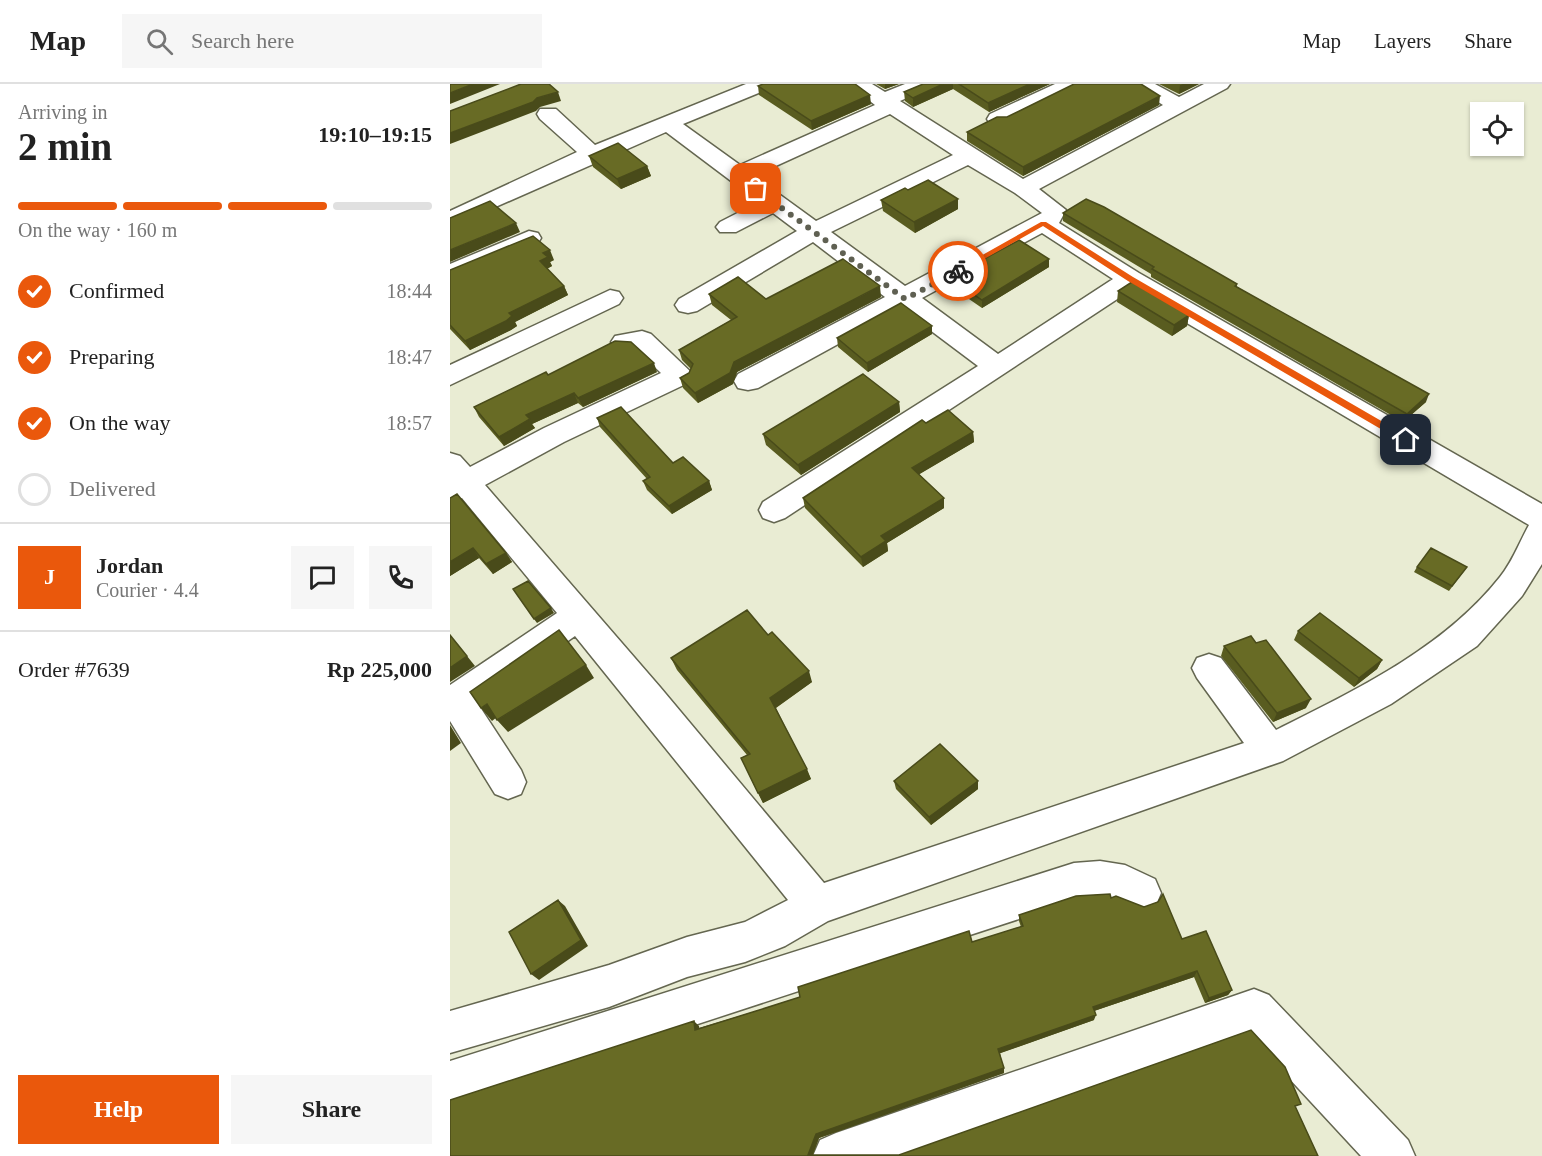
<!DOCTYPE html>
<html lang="en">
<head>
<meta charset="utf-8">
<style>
  :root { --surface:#fff; --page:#f6f6f6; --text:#222; --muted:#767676; --line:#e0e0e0; --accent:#ea580c }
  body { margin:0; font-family:Georgia,serif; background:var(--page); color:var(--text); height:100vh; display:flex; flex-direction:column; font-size:22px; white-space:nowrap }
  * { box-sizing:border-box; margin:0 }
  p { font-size:20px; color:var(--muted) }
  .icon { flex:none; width:33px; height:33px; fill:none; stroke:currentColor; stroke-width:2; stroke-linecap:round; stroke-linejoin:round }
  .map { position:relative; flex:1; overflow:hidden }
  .panel { display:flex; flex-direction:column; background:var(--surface); width:450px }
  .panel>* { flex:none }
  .fabs { position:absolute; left:1020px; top:18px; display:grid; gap:12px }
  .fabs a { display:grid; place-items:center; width:54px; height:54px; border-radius:0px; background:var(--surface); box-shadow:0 2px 4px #0004; font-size:30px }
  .pin { position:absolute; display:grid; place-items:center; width:51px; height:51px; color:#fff; margin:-26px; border-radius:12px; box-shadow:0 3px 9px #0006 }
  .courier { position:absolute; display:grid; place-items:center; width:60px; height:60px; margin:-30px; border:4px solid #ea580c; border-radius:50%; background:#fff; color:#222; box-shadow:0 2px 8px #0007 }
  .head em { font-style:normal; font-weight:800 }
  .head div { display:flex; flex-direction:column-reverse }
  .head { display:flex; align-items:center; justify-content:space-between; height:102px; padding:0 18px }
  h1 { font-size:39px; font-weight:800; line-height:45px }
  .bar { display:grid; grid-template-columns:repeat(4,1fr); gap:9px 6px; align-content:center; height:72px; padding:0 18px }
  .bar i { height:8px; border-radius:4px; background:var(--line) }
  .bar .active { background:var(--accent) }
  .bar p { grid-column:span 4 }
  .line { display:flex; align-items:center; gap:15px; padding:0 18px; border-top:2px solid var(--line) }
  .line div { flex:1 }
  .round { display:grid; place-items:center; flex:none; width:63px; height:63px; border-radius:0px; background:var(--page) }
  ol { padding:0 18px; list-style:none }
  li { display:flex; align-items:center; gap:18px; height:66px }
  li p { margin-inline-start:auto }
  li .icon { padding:6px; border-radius:50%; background:var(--accent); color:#fff; stroke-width:4 }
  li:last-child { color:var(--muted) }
  li i { width:33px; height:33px; border:3px solid var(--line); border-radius:50% }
  .action { display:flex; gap:12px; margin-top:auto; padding:12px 18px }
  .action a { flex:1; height:69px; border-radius:0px; background:var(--accent); color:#fff; font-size:24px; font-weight:800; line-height:69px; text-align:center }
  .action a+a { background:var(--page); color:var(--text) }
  header { display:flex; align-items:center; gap:36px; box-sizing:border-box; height:84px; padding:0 30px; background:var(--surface); border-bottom:2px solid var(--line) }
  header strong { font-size:28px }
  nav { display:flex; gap:33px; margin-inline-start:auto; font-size:21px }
  .search { width:420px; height:54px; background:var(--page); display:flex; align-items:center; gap:15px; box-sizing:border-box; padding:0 21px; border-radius:0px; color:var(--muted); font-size:22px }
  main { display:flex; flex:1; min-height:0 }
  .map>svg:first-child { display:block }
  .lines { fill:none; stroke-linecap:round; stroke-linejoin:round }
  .minor-casing { stroke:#646650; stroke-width:3 }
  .minor { fill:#fff; fill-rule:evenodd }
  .wall { fill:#595c20 }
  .shaded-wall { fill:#494b1a }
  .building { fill:#686b25; stroke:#494b1a; stroke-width:1.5 }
  .route { fill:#ea580c }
  .done { stroke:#5f6052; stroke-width:6; stroke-dasharray:0 10.8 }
</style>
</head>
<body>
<header>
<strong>Map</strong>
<div class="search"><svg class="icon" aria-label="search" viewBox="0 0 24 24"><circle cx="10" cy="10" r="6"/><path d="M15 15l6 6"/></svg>Search here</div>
<nav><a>Map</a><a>Layers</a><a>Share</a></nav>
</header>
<main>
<section class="panel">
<div class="head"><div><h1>2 min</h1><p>Arriving in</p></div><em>19:10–19:15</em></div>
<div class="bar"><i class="active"></i><i class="active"></i><i class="active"></i><i></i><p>On the way · 160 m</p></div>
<ol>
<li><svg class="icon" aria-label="check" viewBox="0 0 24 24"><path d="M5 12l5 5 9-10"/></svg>Confirmed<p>18:44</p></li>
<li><svg class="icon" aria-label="check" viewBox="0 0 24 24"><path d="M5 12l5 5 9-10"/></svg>Preparing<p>18:47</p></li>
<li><svg class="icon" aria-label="check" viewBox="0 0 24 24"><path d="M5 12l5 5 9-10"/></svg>On the way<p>18:57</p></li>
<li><i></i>Delivered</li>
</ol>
<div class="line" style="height:108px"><b class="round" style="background:var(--accent);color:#fff">J</b><div><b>Jordan</b><p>Courier · 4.4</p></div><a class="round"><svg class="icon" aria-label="chat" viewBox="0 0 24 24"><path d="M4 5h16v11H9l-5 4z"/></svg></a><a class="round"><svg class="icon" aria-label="phone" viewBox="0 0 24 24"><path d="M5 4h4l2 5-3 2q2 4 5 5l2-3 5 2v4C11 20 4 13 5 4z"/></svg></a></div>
<div class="line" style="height:78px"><div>Order #7639</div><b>Rp 225,000</b></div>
<div class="action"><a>Help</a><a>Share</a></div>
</section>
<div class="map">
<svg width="1092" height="1072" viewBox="0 0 1092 1072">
  <rect width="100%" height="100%" fill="#e9ecd3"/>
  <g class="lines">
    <g class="minor-casing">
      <path id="minor" d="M296,0H324L321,4L233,40L290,81L425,21L398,0H422L435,8L455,0H482L479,4L450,17L573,95L713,21L680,0H705L729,13L754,0H780L777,4L589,105L616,126L609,139L689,189L1092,420V480L1072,512L1027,562L941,620L833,677L378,837L335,862L295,878L237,893L159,923L0,969V927L159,881L237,853L295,838L338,816L125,552L28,620L71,686L76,698L71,710L58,715L45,710L0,637V601L107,529L12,414L0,418V369L10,372L20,383L94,344L211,289L186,265L165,264L161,258L165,252L192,247L201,250L244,291L240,298L114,358L35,401L210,603L374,799L794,659L747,594L742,584L747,574L759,570L771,574L826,646C906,606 994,564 1050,493C1063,477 1069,459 1079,441L681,206L335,434L324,438L313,434L309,426L313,418L528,282L452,225L308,304L298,306L288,304L284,297L288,290L435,213L363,158L247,227L238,229L229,227L225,221L229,215L347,147L323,129L286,148H270L266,143L270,138L309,118L216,48L0,143V127L127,68L90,35L87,30L90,25H106L145,61ZM440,30L503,71L366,137L304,92ZM518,81L565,109L592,129L455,202L381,148ZM592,149L663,195L548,270L472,214Z
        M605,0H632L629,4L556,40H540L537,35L540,30Z
        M79,147L88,149L91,154L88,159L0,197V180Z
        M160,206L169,208L173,214L169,220L0,301V281Z
        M650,777L675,781L705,795L711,809L705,823L691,828L659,815L624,817L0,1021V977L624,779Z
        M804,905L819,911L958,1056L965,1072H911L797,949L450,1072H363L370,1056L386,1049Z"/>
    </g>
    <use href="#minor" class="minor"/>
  </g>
  <path class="wall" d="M426,0H449L435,5Z
    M473,0H600L539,28L503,5L463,23L455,17L454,8Z
    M709,0H749L729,10Z
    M308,2L421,20L362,46L309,11Z
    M709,21L573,92L517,57V48L557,33Z
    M139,72L197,82L201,92L171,105L143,83Z
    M458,106L508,115V125L465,149L433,127L431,116Z
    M613,129L787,200V203L976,318L953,338L701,193V190L613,137Z
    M599,175V183L532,224L500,202L499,194Z
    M104,176L100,178L102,182L97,185L114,202L118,211L65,238L67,242L61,246L20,266L0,245V186Z
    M668,207L739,231L737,242L722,252L667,218Z
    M259,210L316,215L431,213L287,288L283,300L248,319L233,304L230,294L239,289L241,285L232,276L229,266L281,236L262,221Z
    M482,250L418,288L388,263L387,254Z
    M207,288L133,323L128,319L82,340L85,344L54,362L29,333L24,323L98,291Z
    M449,318L450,328L351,391L316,361L313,350Z
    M147,334L223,379L259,397L262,406L222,430L197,406L193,397L197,395L150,343Z
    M476,339L523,348L524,358L469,390L494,414V424L437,459L438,467L413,483L355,424L353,414Z
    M0,414L56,469L62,478L43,490L29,474L0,492Z
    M967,483H1017L999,507L964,488Z
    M848,547L932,576L927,585L904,603L844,556Z
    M318,551L362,598L326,624L361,695L313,719L291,674L297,671L227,586L221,574Z
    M774,562L856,624L823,638L771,572Z
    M444,697H528V705L481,741L446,705Z
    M661,814L732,855L782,906L778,911L755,919L744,893L644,927V936L550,969L554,989L369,1054L363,1071H449L846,1024L868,1072H0L249,942V944L306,927L571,843L569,837V831Z"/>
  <path class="shaded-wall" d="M23,0H50L0,20V9Z
    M435,0H449L435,5Z
    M493,0H503V5L463,23V14Z
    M580,0H600L539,28L538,19Z
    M733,0H749L729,10L730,1Z
    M108,8L111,17L90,23L86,27L0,60V49L87,14Z
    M420,11L421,20L362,46L361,37Z
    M710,12L709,21L573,92V83Z
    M197,82L201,92L171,105L167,95Z
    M508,115V125L465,149L464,138Z
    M66,139L70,148L0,178V166Z
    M100,166L104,176L100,178L102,182L94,186L90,177L93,169Z
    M599,175V183L532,224V216Z
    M114,202L118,211L65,238L67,242L61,246L20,266L15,257L59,229Z
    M430,202L431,213L287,288L283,300L248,319L245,309L284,278Z
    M739,231L737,242L722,252L724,241Z
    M482,242V250L418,288L417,279Z
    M204,279L207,288L133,323L128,314Z
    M124,309L128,319L82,340L85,344L54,362L49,353L76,331Z
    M979,310L976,318L953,338L957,330Z
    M449,318L450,328L351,391L348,381Z
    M523,348L524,358L463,394L462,384Z
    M259,397L262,406L222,430L219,422Z
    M494,414V424L437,459L438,467L413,483L411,473L431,452Z
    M23,464L29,474L0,492V478Z
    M56,469L62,478L43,490L36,480Z
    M101,524L104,529L87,539L84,535Z
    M17,572L25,582L0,598V584Z
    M932,576L927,585L904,603L909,594Z
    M136,581L144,594L58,648L47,636Z
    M359,587L362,598L324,625L320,614Z
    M861,615L856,624L823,638L827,629Z
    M37,620L47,633L42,637L31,624Z
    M0,641L11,659L0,667Z
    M357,685L361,695L313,719L308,709Z
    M528,697V705L481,741L479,733Z
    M108,816L115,822L138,862L89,896L81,890Z
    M747,887L744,893L641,928L643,923Z
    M782,906L778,911L755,919L759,914Z
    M646,931L644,936L548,970V965Z
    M244,937L249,942L250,951L245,946Z
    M554,984V989L369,1054L362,1072L358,1071L366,1050Z"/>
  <path class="building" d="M0,0H23L0,9Z
    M71,0H99L108,8L87,14L83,18L0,49V27Z
    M313,0H405L420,11L361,37L308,2Z
    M473,0H493L463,14L454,8Z
    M509,0H580L538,19Z
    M624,0H691L710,12L573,83L517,48L547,33H557Z
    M168,59L197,82L167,95L139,72Z
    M478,96L508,115L464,138L431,116L455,104L458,106Z
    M636,115L654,123L787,200L785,202L979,310L957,330L702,185L704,183L613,129Z
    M40,117L66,139L0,166V134Z
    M83,152L100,166L93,169L98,173L90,177L114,202L59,229L62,232L56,237L15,257L0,241V186Z
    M569,156L599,175L532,216L499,194Z
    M393,175L430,202L284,278L280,289L245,309L230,294L239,289L243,280L229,266L287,233L259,210L288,193L316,215Z
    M682,198L739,231L724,241L668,207Z
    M451,219L482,242L417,279L387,254Z
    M165,257L181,258L204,279L128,314L124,309L76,331L80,335L49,353L24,323L96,288L98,291Z
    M413,290L449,318L348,381L313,350Z
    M171,323L223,379L233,373L259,397L219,422L193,397L200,393L147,334Z
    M498,326L523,348L462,384L494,414L431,452L436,457L411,473L353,414L472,336L476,339Z
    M7,410L56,469L36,480L23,464L0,478V414Z
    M981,464L1017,483L1002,502L967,483Z
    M78,497L101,524L84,535L63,505Z
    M297,526L318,551L322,548L359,587L320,614L357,685L308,709L291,674L300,670L221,574Z
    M870,529L932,576L909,594L848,547Z
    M109,546L136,581L47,636L37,620L31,624L20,608Z
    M0,551L17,572L0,584Z
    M801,552L806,559L816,556L861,615L827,629L774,562Z
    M490,660L528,697L479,733L444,697Z
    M660,810L661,814L666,812L694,823L708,818L713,810L732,855L756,847L782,906L759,914L747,887L643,923L646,931L548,965L554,984L366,1050L358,1071H449L801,946L835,983L851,1020L845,1022L868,1072H0V1016L244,937L245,946L306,927L350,913L348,903L519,847L522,858L573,842L569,831L626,812Z
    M108,816L131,856L81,890L59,848Z"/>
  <path class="route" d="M591,138H596L683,193L959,353V358H953L678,197L593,142L511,188L504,187Z"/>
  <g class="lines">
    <path class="done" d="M306,105L455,215L508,187"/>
  </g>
</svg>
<div class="fabs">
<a><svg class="icon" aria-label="locate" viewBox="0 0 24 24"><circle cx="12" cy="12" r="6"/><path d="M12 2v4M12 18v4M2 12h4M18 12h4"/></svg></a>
</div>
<div class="pin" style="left:306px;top:105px;background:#ea580c"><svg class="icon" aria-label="bag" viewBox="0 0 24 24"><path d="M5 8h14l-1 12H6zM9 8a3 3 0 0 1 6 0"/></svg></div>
<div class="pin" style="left:956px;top:356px;background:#1f2937"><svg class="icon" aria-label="home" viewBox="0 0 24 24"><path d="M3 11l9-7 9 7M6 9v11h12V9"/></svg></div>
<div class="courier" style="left:508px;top:187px"><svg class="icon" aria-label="bike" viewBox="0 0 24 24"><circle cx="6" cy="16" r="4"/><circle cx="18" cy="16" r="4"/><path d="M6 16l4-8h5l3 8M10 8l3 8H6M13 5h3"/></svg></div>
</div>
</main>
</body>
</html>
